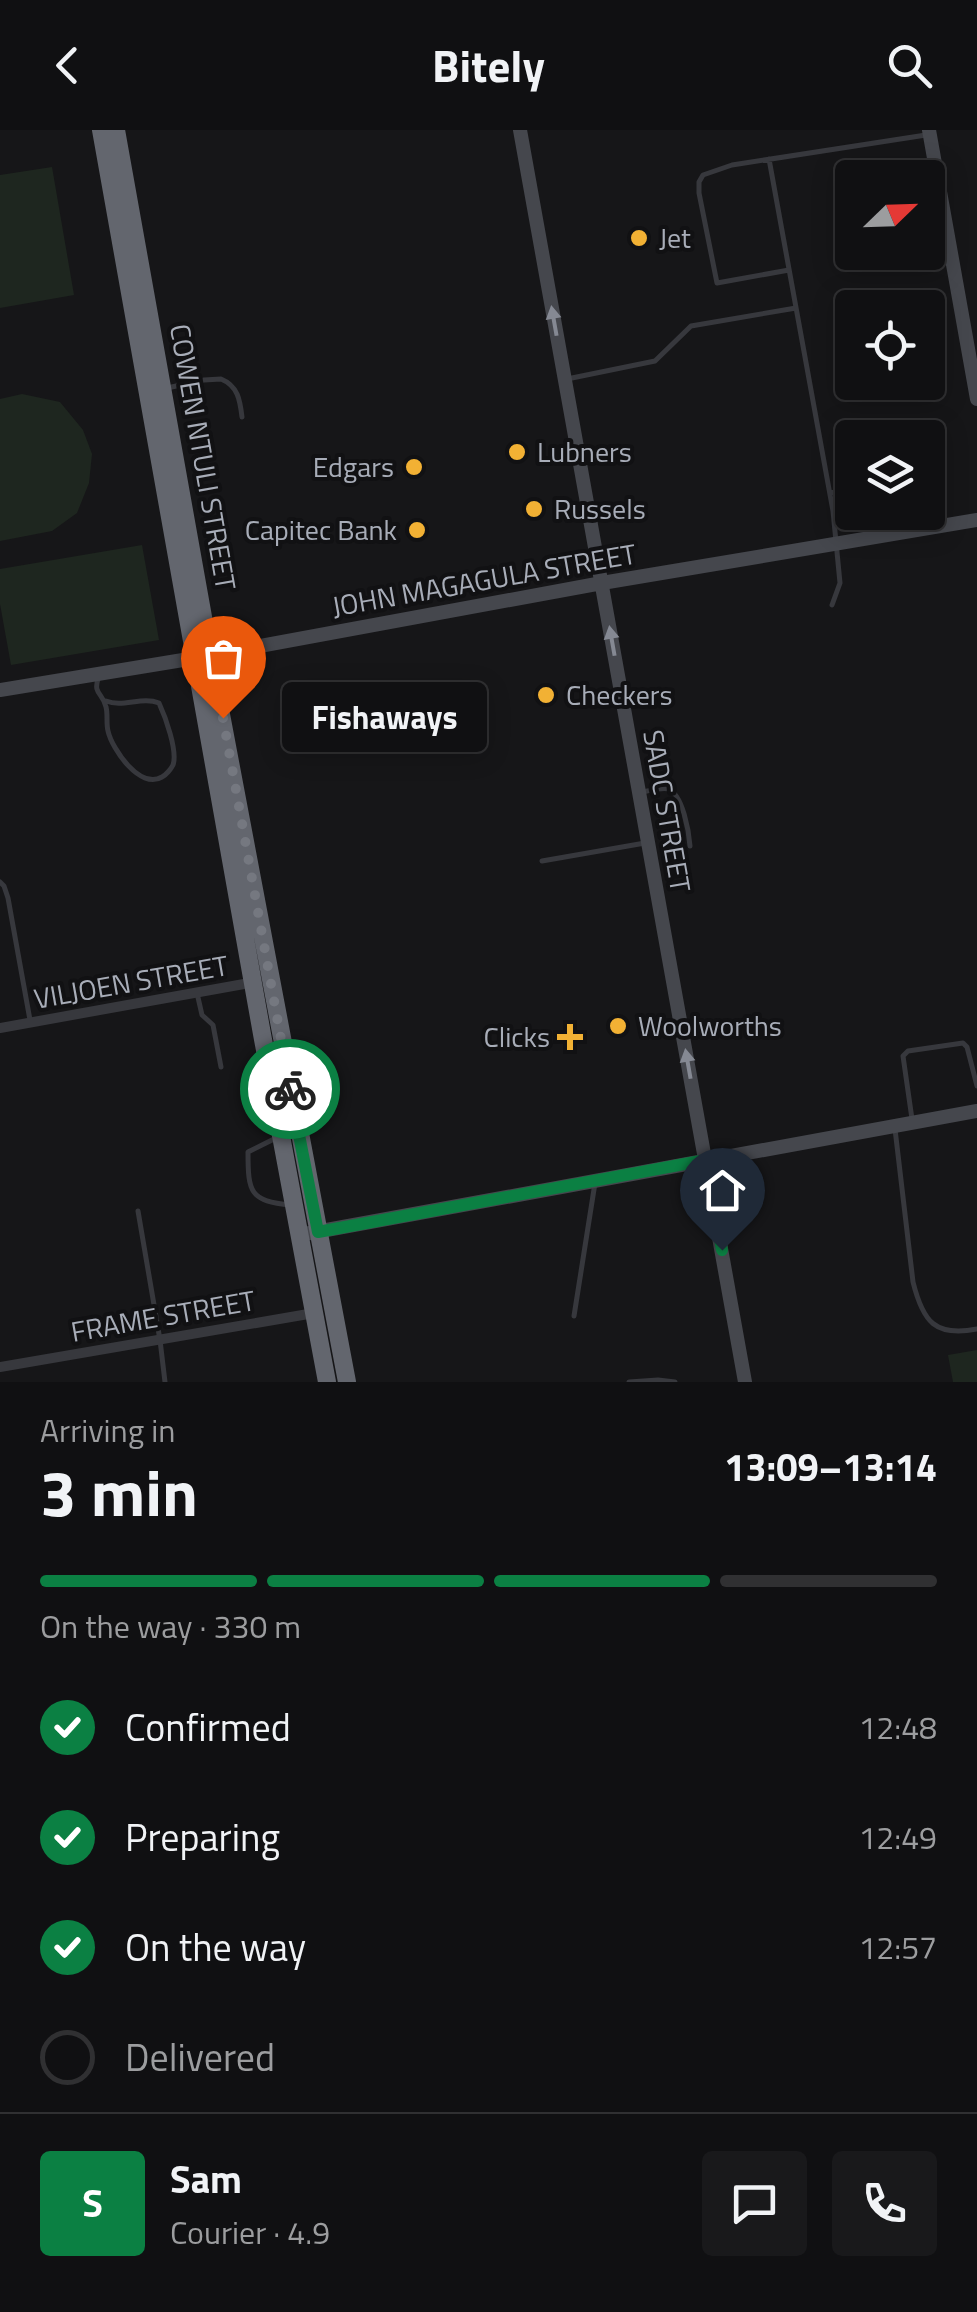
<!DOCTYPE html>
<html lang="en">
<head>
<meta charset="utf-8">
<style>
  :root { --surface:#101012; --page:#19191b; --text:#f1f3f6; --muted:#9c9d9f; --line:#303032; --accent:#0b8043 }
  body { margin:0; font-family:"Titillium Web",sans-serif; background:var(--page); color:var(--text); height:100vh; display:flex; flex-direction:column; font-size:38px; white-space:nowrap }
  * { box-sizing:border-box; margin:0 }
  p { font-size:32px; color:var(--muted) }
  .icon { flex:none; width:55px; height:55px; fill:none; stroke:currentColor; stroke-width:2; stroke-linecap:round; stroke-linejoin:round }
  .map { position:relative; height:1252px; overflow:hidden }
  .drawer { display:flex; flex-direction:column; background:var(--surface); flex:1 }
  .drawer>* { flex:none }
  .needle { width:65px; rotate:67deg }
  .controls { position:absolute; left:835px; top:30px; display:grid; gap:20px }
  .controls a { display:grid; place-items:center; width:110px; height:110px; border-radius:10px; background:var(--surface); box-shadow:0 5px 25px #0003,0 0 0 2px var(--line); font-size:50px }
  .pin { position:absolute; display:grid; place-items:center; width:85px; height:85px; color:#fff; margin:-102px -42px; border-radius:50% 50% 50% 0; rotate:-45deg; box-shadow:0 0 10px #0007 }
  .pin .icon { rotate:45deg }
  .courier { position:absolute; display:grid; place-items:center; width:100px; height:100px; margin:-50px; border:8px solid #0b8043; border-radius:50%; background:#fff; color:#222; box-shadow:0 2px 12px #0007 }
  .bubble { position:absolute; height:70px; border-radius:10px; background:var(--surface); box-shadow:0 5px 25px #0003,0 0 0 2px var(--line); font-size:32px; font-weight:700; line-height:70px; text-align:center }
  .summary em { font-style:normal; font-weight:700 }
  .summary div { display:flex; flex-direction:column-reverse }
  .summary { display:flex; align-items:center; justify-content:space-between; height:170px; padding:0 40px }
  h1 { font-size:65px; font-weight:700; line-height:75px }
  .bar { display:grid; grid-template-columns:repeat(4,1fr); gap:15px 10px; align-content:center; height:120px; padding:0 40px }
  .bar i { height:12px; border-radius:8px; background:var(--line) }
  .bar .active { background:var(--accent) }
  .bar p { grid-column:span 4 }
  .line { display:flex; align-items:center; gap:25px; padding:0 40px; border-top:2px solid var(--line) }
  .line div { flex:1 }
  .round { display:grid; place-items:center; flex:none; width:105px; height:105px; border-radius:10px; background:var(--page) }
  ol { padding:0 40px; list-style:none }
  li { display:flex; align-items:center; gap:30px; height:110px }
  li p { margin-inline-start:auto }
  li .icon { padding:10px; border-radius:50%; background:var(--accent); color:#fff; stroke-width:4 }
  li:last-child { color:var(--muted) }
  li i { width:55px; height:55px; border:5px solid var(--line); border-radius:50% }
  header { display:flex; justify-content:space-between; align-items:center; height:130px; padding:0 40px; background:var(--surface); font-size:45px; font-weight:700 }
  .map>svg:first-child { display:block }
  .pitch { fill:#1e261f }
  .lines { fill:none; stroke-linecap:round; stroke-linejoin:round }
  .lane { stroke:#37383d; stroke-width:5 }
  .street { stroke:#37383d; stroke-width:10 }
  .secondary { stroke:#45474d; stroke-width:14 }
  .highway { stroke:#63666e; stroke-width:18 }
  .oneway { fill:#858993 }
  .done { stroke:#757880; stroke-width:10; stroke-dasharray:0 18 }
  .route { stroke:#0b8043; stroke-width:12 }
  .poi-dot { fill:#f2b134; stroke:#111113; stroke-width:4 }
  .labels { text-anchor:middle; stroke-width:8; stroke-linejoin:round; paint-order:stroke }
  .poi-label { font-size:28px; fill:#a8adb8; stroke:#111113; text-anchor:start }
  .street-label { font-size:28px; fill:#a8adb8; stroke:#111113 }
</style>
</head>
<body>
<header><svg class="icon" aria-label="back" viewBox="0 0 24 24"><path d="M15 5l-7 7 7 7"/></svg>Bitely<svg class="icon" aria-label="search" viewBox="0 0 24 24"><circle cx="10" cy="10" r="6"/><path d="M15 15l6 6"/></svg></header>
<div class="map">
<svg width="977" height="1252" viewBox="0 0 977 1252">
  <rect width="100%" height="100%" fill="#161618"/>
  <path class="pitch" d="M52,37L74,165L0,178V45Z
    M22,264L60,272L83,300L92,324L89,353L77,383L52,401L0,411V269Z
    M142,415L159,510L11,535L0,474V439Z
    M977,1220V1252H953L948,1225Z"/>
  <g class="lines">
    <path class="lane" d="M769,29L833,381L840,453L832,475
      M789,140L717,153L699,63V52L703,45L732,35L926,5
      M567,249L655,231L691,196L796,178
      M167,258L204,250L221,249C238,256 240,270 242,287
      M830,363L852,359
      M98,549C93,564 103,563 106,577C108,584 106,593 108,601C112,619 140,660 162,647C166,645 171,639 173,635C178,621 165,586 159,573C142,566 123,578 106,571
      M642,662C649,661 662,657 668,659C683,664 689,703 690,716
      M542,731L645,713
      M0,752L4,756L8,768L30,890
      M197,863L202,885L213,895L221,937
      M912,989L903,926L908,921L963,913L967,917L977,956
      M895,999L913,1152C923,1192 935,1207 977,1199
      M276,1008L248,1022C248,1063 250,1071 291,1075
      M138,1081L160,1210L165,1252
      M574,1186L595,1053
      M629,1252L658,1250L675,1252"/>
    <path class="street" d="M0,898L255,852
      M0,1237L314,1183"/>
    <path class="secondary" d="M520,0L745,1252
      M929,0L977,269
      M0,560L195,528L602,453L977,390
      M299,1105L977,981"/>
    <path class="highway" d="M101,0L262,904L327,1252
      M116,0L210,526L347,1252"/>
  </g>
  <defs><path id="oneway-solid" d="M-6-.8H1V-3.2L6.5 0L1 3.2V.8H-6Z" transform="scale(2.5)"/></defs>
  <g class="oneway">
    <use href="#oneway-solid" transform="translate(554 191) rotate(-100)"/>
    <use href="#oneway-solid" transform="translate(612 511) rotate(-100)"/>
    <use href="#oneway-solid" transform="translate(688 934) rotate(-100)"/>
  </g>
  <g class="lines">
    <path class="done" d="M223,588L290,959"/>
    <path class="route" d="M290,959L318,1102L706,1030L722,1120"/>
  </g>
  <g class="poi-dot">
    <circle cx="639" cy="108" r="10"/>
    <circle cx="517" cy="322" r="10"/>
    <circle cx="414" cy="337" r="10"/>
    <circle cx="534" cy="379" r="10"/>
    <circle cx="417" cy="400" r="10"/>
    <circle cx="546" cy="565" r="10"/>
    <circle cx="618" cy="896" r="10"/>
    <path d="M565 892h10v10h10v10h-10v10h-10v-10h-10v-10h10z"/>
  </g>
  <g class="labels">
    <g class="poi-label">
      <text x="659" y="118">Jet</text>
      <text x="537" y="332">Lubners</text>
      <text x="394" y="347" text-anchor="end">Edgars</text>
      <text x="554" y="389">Russels</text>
      <text x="397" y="410" text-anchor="end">Capitec Bank</text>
      <text x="566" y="575">Checkers</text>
      <text x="638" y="906">Woolworths</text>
      <text x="550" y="917" text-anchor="end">Clicks</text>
    </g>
    <g class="street-label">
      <text transform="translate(203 327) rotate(80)" y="10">COWEN NTULI STREET</text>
      <text transform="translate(484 450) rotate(-10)" y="10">JOHN MAGAGULA STREET</text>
      <text transform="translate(667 681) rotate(80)" y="10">SADC STREET</text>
      <text transform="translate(131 852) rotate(-10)" y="10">VILJOEN STREET</text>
      <text transform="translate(163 1186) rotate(-10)" y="10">FRAME STREET</text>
    </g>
  </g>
</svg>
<div class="controls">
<a><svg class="needle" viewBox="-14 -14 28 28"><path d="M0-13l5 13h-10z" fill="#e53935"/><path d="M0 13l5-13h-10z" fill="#9c9d9f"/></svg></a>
<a><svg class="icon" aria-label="locate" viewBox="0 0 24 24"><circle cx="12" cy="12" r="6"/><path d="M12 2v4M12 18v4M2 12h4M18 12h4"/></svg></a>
<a><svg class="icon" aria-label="layers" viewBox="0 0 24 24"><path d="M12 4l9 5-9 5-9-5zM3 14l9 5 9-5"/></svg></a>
</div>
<div class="pin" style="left:223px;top:588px;background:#ea580c"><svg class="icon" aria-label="bag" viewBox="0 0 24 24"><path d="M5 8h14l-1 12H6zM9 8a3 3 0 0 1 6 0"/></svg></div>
<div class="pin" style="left:722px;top:1120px;background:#1f2937"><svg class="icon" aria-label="home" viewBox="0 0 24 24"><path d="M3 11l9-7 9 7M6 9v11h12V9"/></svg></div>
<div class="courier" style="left:290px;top:959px"><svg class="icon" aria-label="bike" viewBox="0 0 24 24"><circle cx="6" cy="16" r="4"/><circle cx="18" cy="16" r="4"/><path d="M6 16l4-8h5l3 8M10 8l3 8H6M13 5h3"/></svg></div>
<div class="bubble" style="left:282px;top:552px;width:205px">Fishaways</div>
</div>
<section class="drawer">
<div class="summary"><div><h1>3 min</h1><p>Arriving in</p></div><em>13:09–13:14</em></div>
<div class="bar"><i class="active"></i><i class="active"></i><i class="active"></i><i></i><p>On the way · 330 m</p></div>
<ol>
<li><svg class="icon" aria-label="check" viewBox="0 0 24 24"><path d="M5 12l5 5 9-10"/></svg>Confirmed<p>12:48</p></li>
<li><svg class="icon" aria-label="check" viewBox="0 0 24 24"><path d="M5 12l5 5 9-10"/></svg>Preparing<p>12:49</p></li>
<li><svg class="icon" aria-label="check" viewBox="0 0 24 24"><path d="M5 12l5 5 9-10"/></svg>On the way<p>12:57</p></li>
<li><i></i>Delivered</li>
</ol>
<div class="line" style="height:180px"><b class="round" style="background:var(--accent);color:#fff">S</b><div><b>Sam</b><p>Courier · 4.9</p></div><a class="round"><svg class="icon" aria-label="chat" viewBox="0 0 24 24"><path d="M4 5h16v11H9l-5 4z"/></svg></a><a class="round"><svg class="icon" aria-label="phone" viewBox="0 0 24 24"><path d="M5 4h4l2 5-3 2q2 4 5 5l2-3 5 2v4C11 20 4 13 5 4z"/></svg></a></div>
</section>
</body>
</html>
